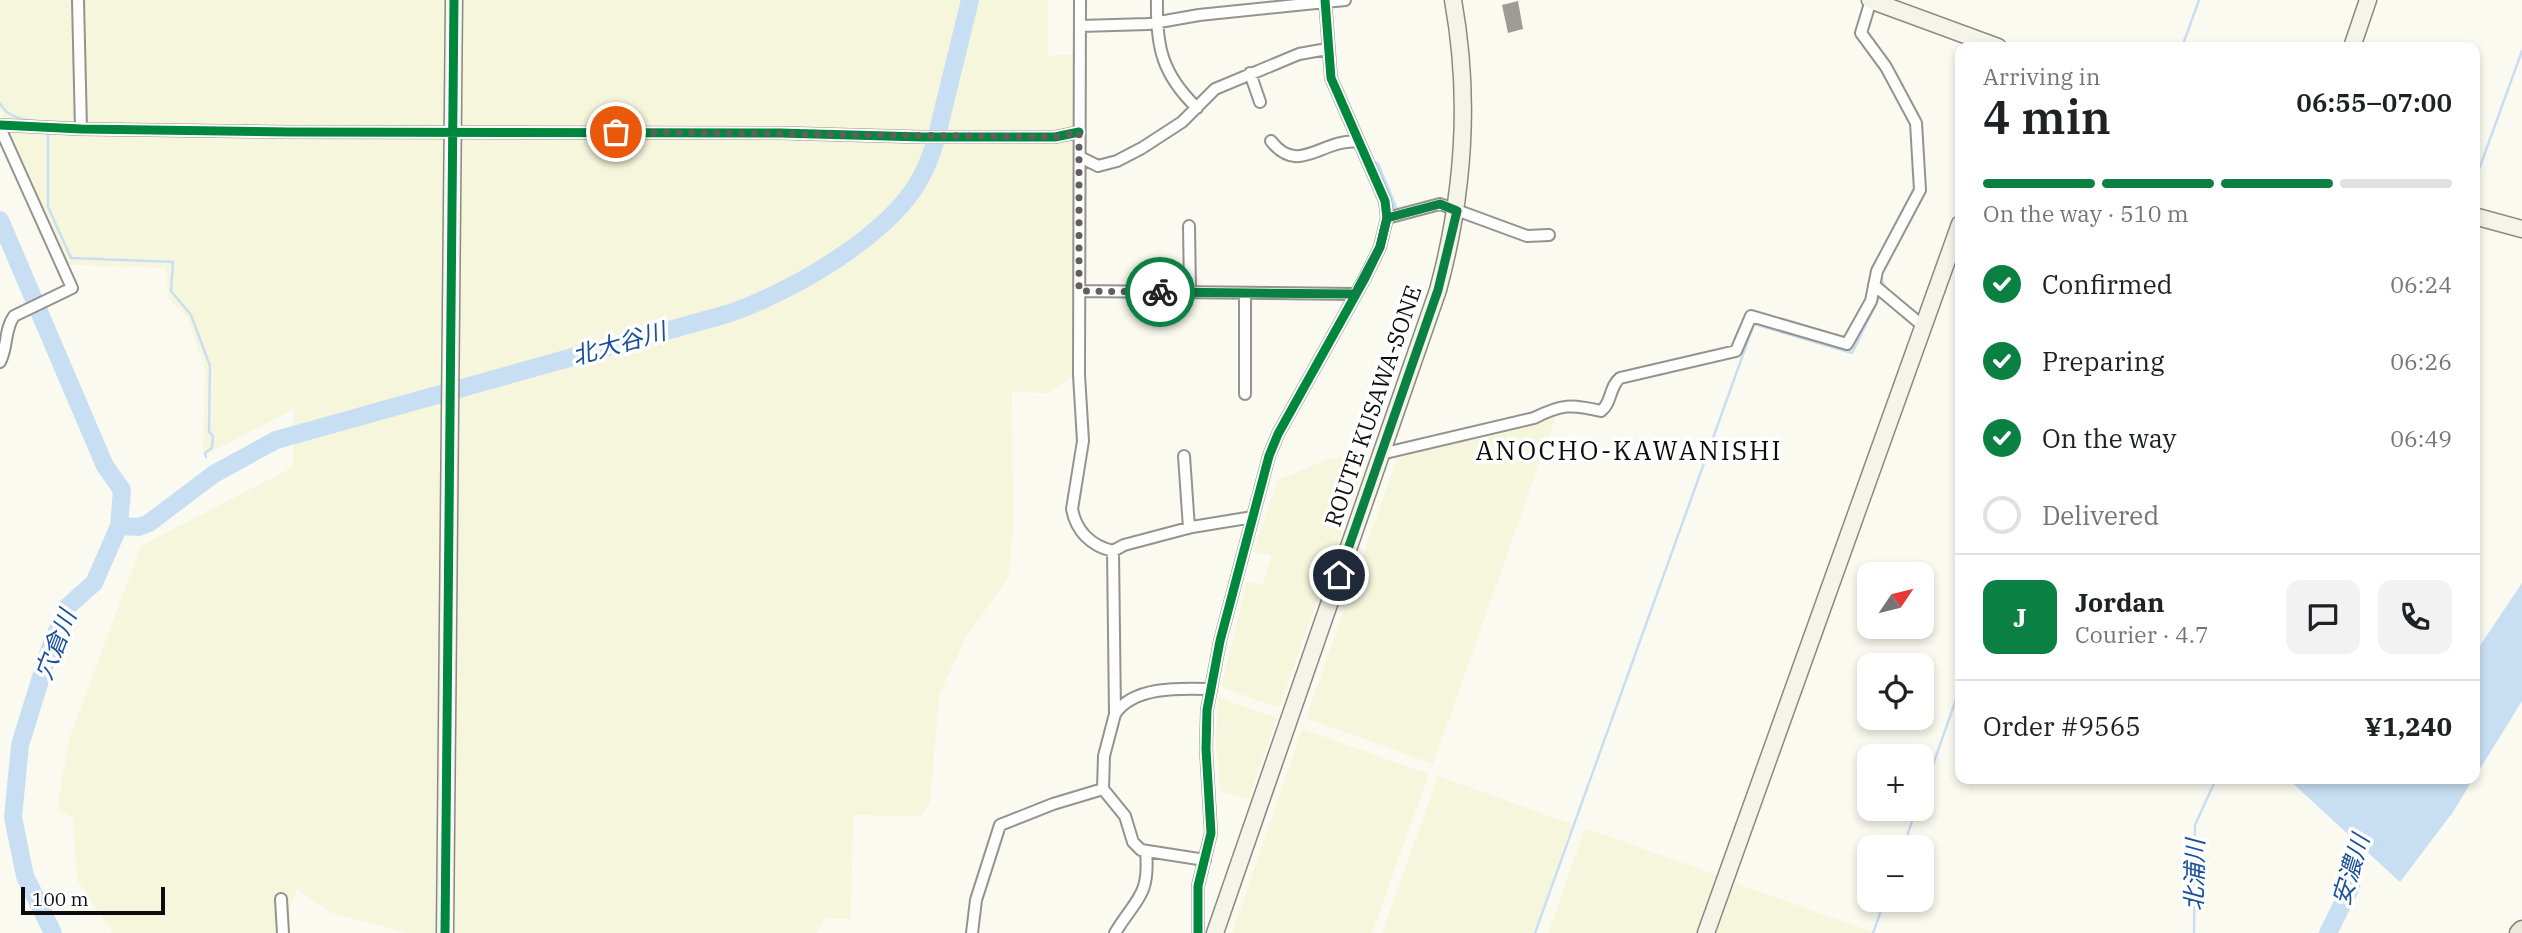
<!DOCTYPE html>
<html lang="en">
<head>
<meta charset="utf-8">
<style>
  :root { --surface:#fff; --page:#f2f2f2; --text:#202124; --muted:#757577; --line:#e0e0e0; --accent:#0b8043 }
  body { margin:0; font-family:"IBM Plex Serif","Noto Sans JP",serif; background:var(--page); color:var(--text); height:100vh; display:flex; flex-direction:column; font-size:26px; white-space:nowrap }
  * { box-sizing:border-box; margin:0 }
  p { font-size:23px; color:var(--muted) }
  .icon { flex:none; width:38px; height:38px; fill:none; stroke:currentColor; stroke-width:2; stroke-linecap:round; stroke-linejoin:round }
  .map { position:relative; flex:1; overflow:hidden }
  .panel { position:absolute; left:1955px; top:42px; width:525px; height:742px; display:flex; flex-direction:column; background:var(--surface); border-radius:14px; box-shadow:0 4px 10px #0003 }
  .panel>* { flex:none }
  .needle { width:46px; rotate:55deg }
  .fabs { position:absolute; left:1857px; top:562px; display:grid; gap:14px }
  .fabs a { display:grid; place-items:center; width:77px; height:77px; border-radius:14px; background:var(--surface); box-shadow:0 4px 10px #0003; font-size:35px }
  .scale { position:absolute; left:21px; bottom:18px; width:144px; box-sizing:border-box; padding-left:7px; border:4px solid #0c0c0c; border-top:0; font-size:19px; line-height:24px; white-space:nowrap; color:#0c0c0c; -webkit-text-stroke:5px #fff; paint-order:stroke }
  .pin { position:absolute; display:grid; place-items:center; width:60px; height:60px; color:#fff; margin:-30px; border:4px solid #fff; border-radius:50%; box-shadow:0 2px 7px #0007 }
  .courier { position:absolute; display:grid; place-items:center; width:70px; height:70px; margin:-35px; border:5px solid #0b8043; border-radius:50%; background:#fff; color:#222; box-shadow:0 2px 9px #0007 }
  .summary em { font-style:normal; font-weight:600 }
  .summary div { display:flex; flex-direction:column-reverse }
  .summary { display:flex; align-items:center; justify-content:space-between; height:119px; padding:0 28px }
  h1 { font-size:46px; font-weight:600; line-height:52px }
  .bar { display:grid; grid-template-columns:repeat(4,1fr); gap:10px 7px; align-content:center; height:84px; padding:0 28px }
  .bar i { height:9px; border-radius:5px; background:var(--line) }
  .bar .selected { background:var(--accent) }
  .bar p { grid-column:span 4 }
  .line { display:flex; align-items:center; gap:18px; padding:0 28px; border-top:2px solid var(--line) }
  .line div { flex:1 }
  .round { display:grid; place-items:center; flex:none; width:74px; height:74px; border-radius:14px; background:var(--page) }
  ol { padding:0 28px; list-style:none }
  li { display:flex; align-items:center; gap:21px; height:77px }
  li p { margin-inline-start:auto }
  li .icon { padding:7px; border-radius:50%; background:var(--accent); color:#fff; stroke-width:4 }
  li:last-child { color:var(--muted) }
  li i { width:38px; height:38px; border:4px solid var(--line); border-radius:50% }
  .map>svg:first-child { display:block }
  .farmland { fill:#f6f6dd }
  .water { fill:#c8dff3 }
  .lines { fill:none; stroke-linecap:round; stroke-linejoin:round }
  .stream { stroke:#c8dff3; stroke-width:2.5 }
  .canal { stroke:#c8dff3; stroke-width:10 }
  .river { stroke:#c8dff3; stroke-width:18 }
  .building { fill:#9e9c96 }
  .street-casing { stroke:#94938f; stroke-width:14 }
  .secondary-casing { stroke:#8a8a85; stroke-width:19 }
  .primary-casing { stroke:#81807c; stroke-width:21 }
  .street { stroke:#fefefd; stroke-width:10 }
  .secondary { stroke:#f4f4e9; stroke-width:16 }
  .primary { stroke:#ebe9d9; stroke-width:18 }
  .cycleway-casing { stroke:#fff; stroke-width:13 }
  .cycleway { stroke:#00873e; stroke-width:9 }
  .done { stroke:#605f5c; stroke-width:7; stroke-dasharray:0 12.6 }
  .route { stroke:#0b8043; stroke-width:9 }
  .labels { text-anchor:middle; stroke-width:7; stroke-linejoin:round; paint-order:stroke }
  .street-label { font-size:23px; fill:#0c0c0c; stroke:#fff }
  .water-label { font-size:24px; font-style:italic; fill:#19509b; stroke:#fff }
  .quarter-label { font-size:26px; letter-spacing:2px; fill:#0c0c0c; stroke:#fff }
</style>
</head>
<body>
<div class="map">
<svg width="2522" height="933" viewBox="0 0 2522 933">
  <rect width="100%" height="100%" fill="#fbfaf0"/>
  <path class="farmland" d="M0,0H1048V56L1075,54L1073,376L1048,393L1012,392L1013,530L1009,577L966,637L939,696L930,803L921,816L853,815L851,919L825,918L816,933H406L332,913L297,889L281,933H113L77,880L73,818L57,810L69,739L141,546L293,467L294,409L203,456L205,369L188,318L168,298L166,268L68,265L13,144L0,108Z
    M1557,413L1433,764L1306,718L1397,458L1535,422Z
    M1369,456L1279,708L1221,687L1247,582L1263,585L1271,556L1253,551L1278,480L1329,459Z
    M1218,697L1277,718L1248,800L1220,791L1216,743Z
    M1302,729L1429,774L1372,933H1232Z
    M1438,776L1572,824L1534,933H1382Z
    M1585,828L1720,876L1700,933H1548Z
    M1733,882L1872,932L1871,933H1714Z"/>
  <path class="water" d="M2522,583V701L2475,777V653Z
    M2288,779H2473L2453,812L2400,882Z"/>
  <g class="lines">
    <path class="stream" d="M1869,23L1874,10
      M2182,47L2199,0
      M0,103C8,119 26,120 42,122
      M48,135V207L71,258L173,262L171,291L191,315L210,366L209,432L213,436L212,448L205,453L206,457
      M2474,183L2522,51
      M1881,274L1884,288
      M1922,796L1960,688
      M1903,847L1917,808
      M1535,933L1754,324L1852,353L1881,294
      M1873,933L1885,900
      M2194,933L2195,825L2216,779"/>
    <path class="canal" d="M1375,166L1394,212"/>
    <path class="river" d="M0,220L105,466L122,490L119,526L94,583L67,607L50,648L20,745L13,817L25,876L53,933
      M119,526L139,527L149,523L214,474L276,440L727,314C788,294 889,236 920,179C934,154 939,126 946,98C954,65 962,33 970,0
      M2328,933L2351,887L2356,840L2368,820"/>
  </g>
  <path class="building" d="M1518,1L1523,29L1508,33L1502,5Z"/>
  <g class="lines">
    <g class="street-casing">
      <path id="street" d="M78,0L81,129
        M1080,0L1079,375L1083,441L1072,509C1076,531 1091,546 1113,551L1124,545L1192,527L1253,517
        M1157,0C1156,47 1162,74 1197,108
        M1080,26L1148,24L1199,15L1345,0
        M1250,73L1260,102
        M0,125L81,129L289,132L780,133L922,137H1055L1079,132
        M0,128L72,288L14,316C4,330 8,347 0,362
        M1271,141C1299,177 1323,137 1359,142
        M1080,157L1098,166L1117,161L1142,148L1182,122L1215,89L1299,54L1327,49
        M1387,218L1440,204L1527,236L1549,235
        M1189,226L1190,292
        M1874,285L1923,326
        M1079,291L1355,294
        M1245,394V293
        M1381,454L1534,418C1562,404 1571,404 1601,411C1612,403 1609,387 1620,378L1736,351L1751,316L1847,344L1871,301L1877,271L1920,190L1916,123L1886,67L1861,33L1871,0
        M1184,456L1189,528
        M1113,551L1115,714L1104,756L1103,789L1125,816L1133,842L1141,850L1205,860
        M1115,714C1133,686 1181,688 1210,689
        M281,899L283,933
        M972,933L976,900L1000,825L1053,804L1103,789
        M1115,933C1136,898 1150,897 1146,851
        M1198,933V886L1211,833L1206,749L1207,710L1220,641L1269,456L1278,434L1365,278L1380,247L1387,218L1385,201L1331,78L1325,0"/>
    </g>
    <g class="secondary-casing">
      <path id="secondary" d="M1870,0L1998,47
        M2352,47L2368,0
        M2474,216L2522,229
        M445,933L454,0
        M1215,933L1438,290C1464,194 1471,99 1453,0
        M1706,933L1960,224"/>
    </g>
    <g class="primary-casing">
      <path id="primary" d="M2519,933L2522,930"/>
    </g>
    <use href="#street" class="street"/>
    <use href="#secondary" class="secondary"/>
    <use href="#primary" class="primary"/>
    <g class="cycleway-casing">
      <path id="cycleway" d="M0,125L81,129L289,132L780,133L922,137H1055L1079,132
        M445,933L454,0
        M1198,933V886L1211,833L1206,749L1207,710L1220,641L1269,456L1278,434L1365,278L1380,247L1387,218L1385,201L1331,78L1325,0"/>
    </g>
    <use href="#cycleway" class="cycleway"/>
  </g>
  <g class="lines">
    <path class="done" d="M616,132L1055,137L1079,132V291L1160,292"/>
    <path class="route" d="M1160,292L1355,294L1380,247L1387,218L1440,204L1457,211L1438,290L1339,575"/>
  </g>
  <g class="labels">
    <g class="street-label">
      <text transform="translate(1373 406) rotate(-71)" y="8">ROUTE KUSAWA-SONE</text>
    </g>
    <g class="water-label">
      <text transform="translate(619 344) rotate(-16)" y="8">北大谷川</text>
      <text transform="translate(56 645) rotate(-69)" y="8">穴倉川</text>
      <text transform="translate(2351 870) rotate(-73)" y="8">安濃川</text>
      <text transform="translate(2195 875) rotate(-89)" y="8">北浦川</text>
    </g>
    <g class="quarter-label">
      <text x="1629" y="460">ANOCHO-KAWANISHI</text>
    </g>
  </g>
</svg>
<div class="fabs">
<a><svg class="needle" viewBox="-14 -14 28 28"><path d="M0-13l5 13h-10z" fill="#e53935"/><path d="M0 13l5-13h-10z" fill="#757577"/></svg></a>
<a><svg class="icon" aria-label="locate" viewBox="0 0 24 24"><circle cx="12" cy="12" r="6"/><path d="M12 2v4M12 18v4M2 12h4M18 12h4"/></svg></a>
<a>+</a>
<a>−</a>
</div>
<div class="scale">100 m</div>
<div class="pin" style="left:616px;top:132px;background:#ea580c"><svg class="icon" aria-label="bag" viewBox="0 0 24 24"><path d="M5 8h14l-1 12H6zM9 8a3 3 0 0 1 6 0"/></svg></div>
<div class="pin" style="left:1339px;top:575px;background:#1f2937"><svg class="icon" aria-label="home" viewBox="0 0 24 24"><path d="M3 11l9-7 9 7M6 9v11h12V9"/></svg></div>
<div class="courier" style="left:1160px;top:292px"><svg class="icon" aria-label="bike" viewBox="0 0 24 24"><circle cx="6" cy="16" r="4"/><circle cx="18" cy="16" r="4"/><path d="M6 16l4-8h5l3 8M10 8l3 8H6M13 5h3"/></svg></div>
<section class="panel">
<div class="summary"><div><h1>4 min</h1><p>Arriving in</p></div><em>06:55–07:00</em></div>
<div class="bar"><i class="selected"></i><i class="selected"></i><i class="selected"></i><i></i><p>On the way · 510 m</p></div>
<ol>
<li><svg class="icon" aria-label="check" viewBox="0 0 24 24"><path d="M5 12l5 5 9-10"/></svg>Confirmed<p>06:24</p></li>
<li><svg class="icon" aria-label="check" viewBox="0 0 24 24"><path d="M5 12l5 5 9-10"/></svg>Preparing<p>06:26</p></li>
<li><svg class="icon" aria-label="check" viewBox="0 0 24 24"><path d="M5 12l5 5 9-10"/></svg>On the way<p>06:49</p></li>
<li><i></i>Delivered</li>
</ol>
<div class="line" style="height:126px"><b class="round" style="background:var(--accent);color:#fff">J</b><div><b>Jordan</b><p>Courier · 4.7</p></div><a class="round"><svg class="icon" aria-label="chat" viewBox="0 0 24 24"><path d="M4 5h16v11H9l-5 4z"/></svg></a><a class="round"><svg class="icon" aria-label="phone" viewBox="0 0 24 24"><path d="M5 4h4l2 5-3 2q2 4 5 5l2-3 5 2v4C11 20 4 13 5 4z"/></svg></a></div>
<div class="line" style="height:91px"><div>Order #9565</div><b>¥1,240</b></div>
</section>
</div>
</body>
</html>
